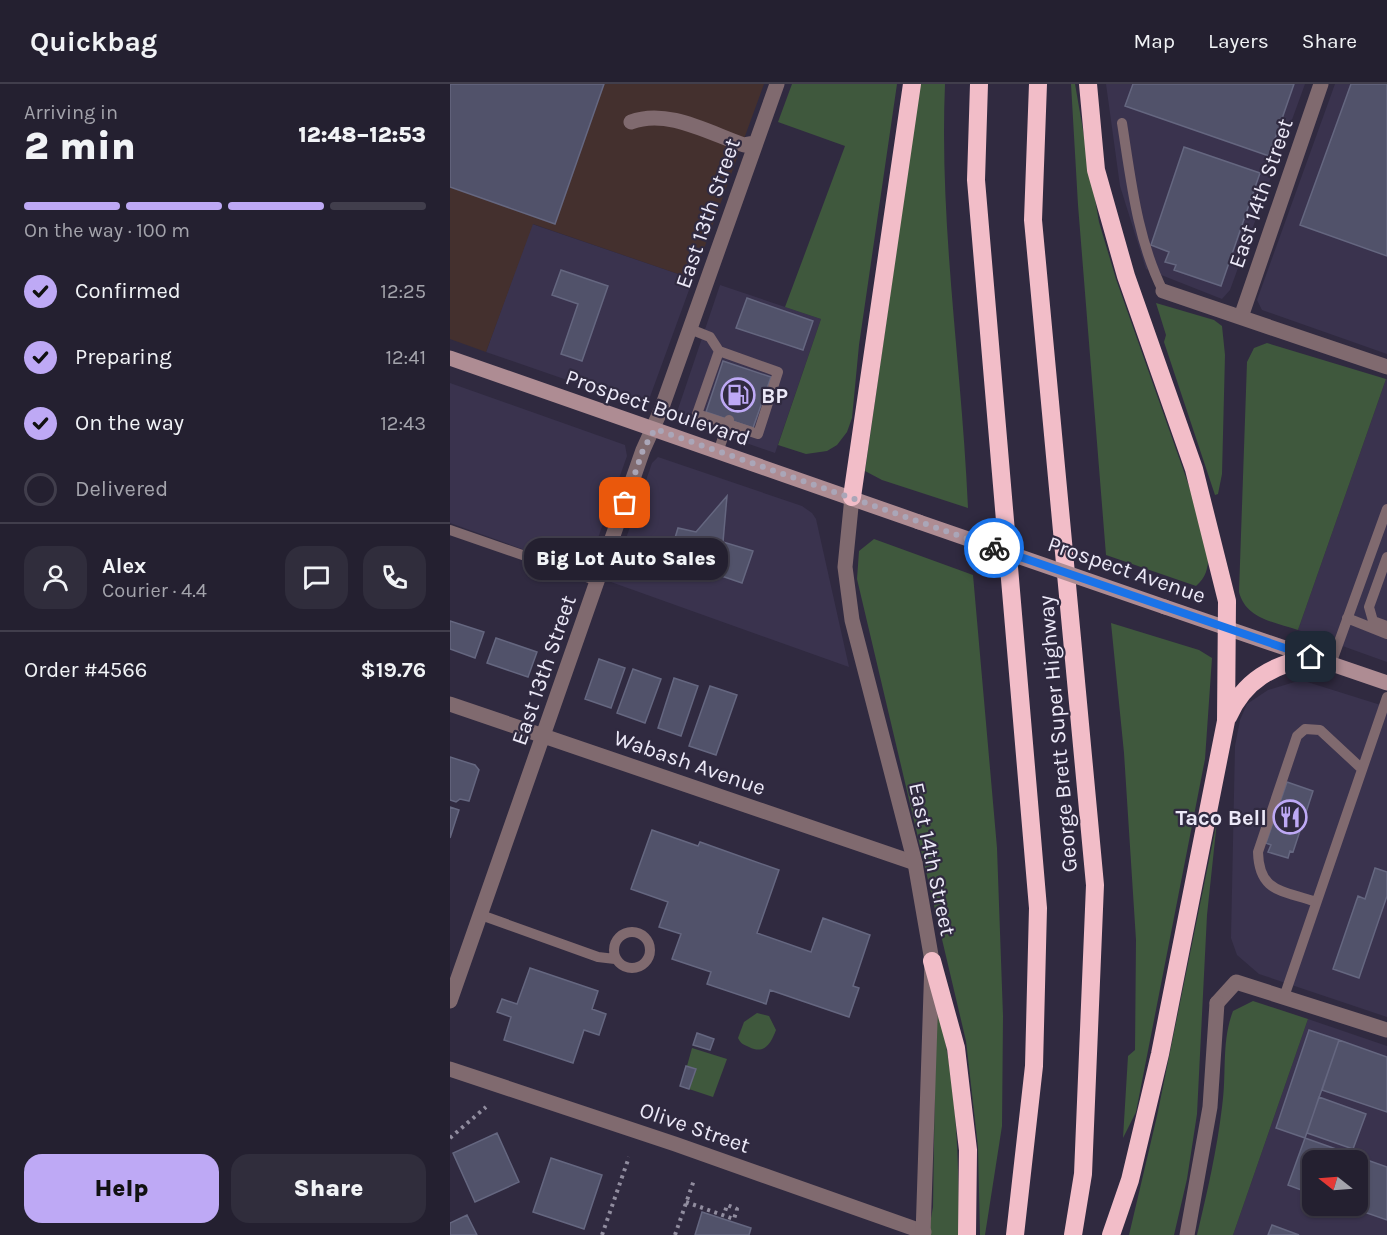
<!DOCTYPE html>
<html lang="en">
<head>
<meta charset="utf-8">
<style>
  :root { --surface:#242030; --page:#302d3c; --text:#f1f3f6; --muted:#a3a3ab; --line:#413e4c; --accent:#bea9f5 }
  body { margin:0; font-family:Karla,sans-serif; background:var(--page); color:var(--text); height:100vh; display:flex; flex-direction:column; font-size:22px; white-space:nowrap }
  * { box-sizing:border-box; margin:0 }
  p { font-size:20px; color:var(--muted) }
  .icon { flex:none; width:33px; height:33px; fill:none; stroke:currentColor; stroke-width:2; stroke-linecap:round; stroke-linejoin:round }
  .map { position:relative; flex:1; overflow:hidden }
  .details { display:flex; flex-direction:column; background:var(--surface); width:450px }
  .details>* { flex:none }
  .needle { width:39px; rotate:287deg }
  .controls { position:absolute; left:852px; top:1066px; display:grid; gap:12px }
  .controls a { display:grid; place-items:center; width:66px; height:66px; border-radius:12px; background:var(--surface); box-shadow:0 2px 4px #0004,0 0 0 2px var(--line); font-size:30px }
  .pin { position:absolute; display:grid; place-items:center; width:51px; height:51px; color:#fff; margin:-26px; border-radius:12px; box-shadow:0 3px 9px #0006 }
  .courier { position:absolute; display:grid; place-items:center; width:60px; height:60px; margin:-30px; border:4px solid #1a73e8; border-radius:50%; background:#fff; color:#222; box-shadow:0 2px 8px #0007 }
  .bubble { position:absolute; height:42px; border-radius:18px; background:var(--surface); box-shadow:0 2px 4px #0004,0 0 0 2px var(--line); font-size:20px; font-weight:800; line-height:42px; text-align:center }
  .summary em { font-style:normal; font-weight:800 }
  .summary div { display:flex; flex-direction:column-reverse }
  .summary { display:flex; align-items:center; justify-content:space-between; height:102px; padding:0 24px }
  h1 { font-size:39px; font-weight:800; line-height:45px }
  .bar { display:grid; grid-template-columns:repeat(4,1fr); gap:9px 6px; align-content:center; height:72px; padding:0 24px }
  .bar i { height:8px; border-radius:4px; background:var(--line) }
  .bar .active { background:var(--accent) }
  .bar p { grid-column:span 4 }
  .line { display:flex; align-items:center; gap:15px; padding:0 24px; border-top:2px solid var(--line) }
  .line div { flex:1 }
  .round { display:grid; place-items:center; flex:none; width:63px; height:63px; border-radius:18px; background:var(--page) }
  ol { padding:0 24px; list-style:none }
  li { display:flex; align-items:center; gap:18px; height:66px }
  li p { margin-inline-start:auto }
  li .icon { padding:6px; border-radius:50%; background:var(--accent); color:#111; stroke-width:4 }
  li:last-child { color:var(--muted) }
  li i { width:33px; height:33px; border:3px solid var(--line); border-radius:50% }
  .primary-button { display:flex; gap:12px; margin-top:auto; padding:12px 24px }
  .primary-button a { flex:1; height:69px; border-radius:18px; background:var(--accent); color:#111; font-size:24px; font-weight:800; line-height:69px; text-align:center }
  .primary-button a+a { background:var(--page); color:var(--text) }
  header { display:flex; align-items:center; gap:36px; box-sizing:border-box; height:84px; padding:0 30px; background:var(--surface); border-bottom:2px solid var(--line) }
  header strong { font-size:28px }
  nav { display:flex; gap:33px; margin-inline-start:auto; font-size:21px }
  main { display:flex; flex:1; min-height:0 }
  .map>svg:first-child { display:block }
  .built { fill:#3a334e; fill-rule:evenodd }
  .industrial { fill:#44302e }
  .green { fill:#3f583d }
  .building { fill:#51526a; stroke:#656780; stroke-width:1.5 }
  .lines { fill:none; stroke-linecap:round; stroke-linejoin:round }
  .path { stroke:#918d9f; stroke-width:4; stroke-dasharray:3 4.5; stroke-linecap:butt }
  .service { stroke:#806a6f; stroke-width:10 }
  .minor { stroke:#806a6f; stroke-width:15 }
  .tertiary { stroke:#806a6f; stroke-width:15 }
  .secondary { stroke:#ae8c93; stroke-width:15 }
  .motorway { stroke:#f2bdc8; stroke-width:18 }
  .secondary-bridge { stroke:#ae8c93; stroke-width:15 }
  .done { stroke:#aaa6b8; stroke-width:6; stroke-dasharray:0 10.8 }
  .route { stroke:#1a73e8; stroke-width:8 }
  .labels { text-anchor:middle; stroke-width:4.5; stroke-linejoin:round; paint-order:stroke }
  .street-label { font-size:22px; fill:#ece9f8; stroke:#302a40 }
  .poi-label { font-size:22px; font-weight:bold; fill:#ece9f8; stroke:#302a40; text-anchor:start }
</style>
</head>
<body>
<header>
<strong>Quickbag</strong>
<nav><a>Map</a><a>Layers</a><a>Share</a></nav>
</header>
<main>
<section class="details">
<div class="summary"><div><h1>2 min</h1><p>Arriving in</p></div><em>12:48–12:53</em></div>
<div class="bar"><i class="active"></i><i class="active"></i><i class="active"></i><i></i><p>On the way · 100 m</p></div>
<ol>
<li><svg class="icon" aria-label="check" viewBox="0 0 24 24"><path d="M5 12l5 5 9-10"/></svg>Confirmed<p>12:25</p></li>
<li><svg class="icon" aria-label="check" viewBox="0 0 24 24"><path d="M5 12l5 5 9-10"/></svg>Preparing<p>12:41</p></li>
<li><svg class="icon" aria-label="check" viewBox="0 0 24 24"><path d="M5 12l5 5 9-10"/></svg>On the way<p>12:43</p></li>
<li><i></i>Delivered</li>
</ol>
<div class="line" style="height:108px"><a class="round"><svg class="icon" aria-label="person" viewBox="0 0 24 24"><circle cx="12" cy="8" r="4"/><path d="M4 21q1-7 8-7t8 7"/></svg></a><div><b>Alex</b><p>Courier · 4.4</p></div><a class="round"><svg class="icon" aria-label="chat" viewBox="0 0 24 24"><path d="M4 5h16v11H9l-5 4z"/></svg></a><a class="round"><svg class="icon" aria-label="phone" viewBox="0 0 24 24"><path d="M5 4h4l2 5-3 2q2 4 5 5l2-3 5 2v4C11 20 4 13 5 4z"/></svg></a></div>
<div class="line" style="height:78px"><div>Order #4566</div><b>$19.76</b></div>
<div class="primary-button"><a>Help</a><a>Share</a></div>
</section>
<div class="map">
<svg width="937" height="1151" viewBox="0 0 937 1151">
  <rect width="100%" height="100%" fill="#302a40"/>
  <path class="built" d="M656,0H855L780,206L772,215L696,185L670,102Z
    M885,0H937V270L812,226L807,216Z
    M82,140L243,195L197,321H189L36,268Z
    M270,201L371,235L325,369L233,337L226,331Z
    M936,295H937V578L848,546Z
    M0,299L175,361L177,372L136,488L0,439Z
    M208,373L352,422L362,429L366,435L399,583L161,498L202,379Z
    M851,596L937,623V933L809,890L787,871L781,854L785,662L790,636L797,620L818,606Z
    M858,935L937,962V1151H783ZM862,1077H908V1122H862Z"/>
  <path class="industrial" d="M0,0H314L243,195L83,140L36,268L0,255Z"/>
  <path class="green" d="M342,0H447L409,261L402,334L397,348L387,361L377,367L356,370L328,361L371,235L335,223L395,62L328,38Z
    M470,0H495C489,142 512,283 518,424L432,396L415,387Z
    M621,0H625L649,138L666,195L757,453C758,471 762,489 746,502L656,471L628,121Z
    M706,219L764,236L772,242L775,271L772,390L768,410L765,411L714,258L716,251Z
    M817,259L936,295L848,546C824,538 796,535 789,508L797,278L804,264Z
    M424,455L523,491L547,764L553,932L552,1042L535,1151H530L528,1063L516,957L407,495L409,467Z
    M661,539L749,566L762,574L755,675L686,1028L673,1054L678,972L685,966L686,856L674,669Z
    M767,737L757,831L747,1030L737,1095L724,1151H679L707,1032Z
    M803,917L858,935L783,1151H747C757,1109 767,1066 772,1023C777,991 771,958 783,927Z
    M307,929L319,932L326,946C321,959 315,971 299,963C293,960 291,960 288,954L294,938Z
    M486,931L490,933C507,1004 509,1078 509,1151H478L483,1123Z
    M242,964L277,975L263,1013L239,1005L246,985L237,982Z"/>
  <path class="building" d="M0,0H154L105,140L0,103Z
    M683,0H844L819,72L675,22Z
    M901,0H937V172L850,141Z
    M734,63L810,89L771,202L724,186L726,181L715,178L719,168L701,161Z
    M111,186L158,202L132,277L111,270L128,220L102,211Z
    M297,214L363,237L353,266L286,244Z
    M273,277L321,293L303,344L256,328Z
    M277,412L273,458L303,467L292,499L219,474L228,444L246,448Z
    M0,537L34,548L25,574L0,565Z
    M46,554L87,568L78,593L37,579Z
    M149,575L175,584L161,624L135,615Z
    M183,585L211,595L195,639L167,629Z
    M224,594L248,602L231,652L208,644Z
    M260,602L287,611L266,671L239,662Z
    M0,673L25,681L29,686L19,717L10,715L6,718L0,716Z
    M837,698L863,707L843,768L840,767L838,774L818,768L821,761L816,759Z
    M0,723L9,726L0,754Z
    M202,746L248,762L250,758L329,786L307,849L361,868L373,834L420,851L403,902L409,904L399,933L320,906L316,920L257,900L261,888L222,875L231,850L209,843L218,818L181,805Z
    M925,784L937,788V812L909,894L883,885L908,812L915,815Z
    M80,884L148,907L142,925L156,930L149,951L134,946L123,979L54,956L61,933L47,928L52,915L67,920Z
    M859,946L889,956L855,1054L826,1044Z
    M247,949L264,955L260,966L243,961Z
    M889,956L937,973V1028L872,1006Z
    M236,982L246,985L239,1005L230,1002Z
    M869,1013L916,1030L903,1065L857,1049Z
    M47,1049L69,1098L25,1118L3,1069Z
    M855,1054L937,1083V1136L897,1122H908V1077H862V1110L838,1101Z
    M101,1074L152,1091L134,1145L83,1128Z
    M252,1128L301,1144L299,1151H245Z
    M17,1131L27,1151H0V1139Z
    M822,1141L849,1151H818Z"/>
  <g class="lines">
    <path class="path" d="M0,1054L36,1023
      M236,1118L284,1135L287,1125L277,1121L274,1131
      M152,1151L179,1073
      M225,1151L244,1096"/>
    <path class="service" d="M672,39C681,96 687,155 713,207
      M240,245L260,253L269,267L328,288L308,350L247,330L269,267
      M268,368L279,336
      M0,446L148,497
      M937,473L919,523L923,537L937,542
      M897,534L937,550
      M881,580L937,425
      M866,818C833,806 809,809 808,768L847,652L855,645L870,646L912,685
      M31,831L148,873L165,875
      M164 866a18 18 0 1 1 36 0a18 18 0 1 1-36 0Z
      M834,913L937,613"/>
    <path class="minor" d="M181,38C217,24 259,49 294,61L305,59
      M713,207L937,283
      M791,233L871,0
      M0,620L465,779
      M0,917L193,366L211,326L327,0
      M767,919L786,898L937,946
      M0,985L225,1060L474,1148"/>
    <path class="tertiary" d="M402,413L395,483L402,536L465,779L482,877L473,1151
      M737,1151L760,1023L767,919"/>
    <path class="secondary" d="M0,274L469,438
      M715,523L937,599"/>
    <path class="motorway" d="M529,0L526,96L588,824L584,982L565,1151
      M588,0L583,136L645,801L633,1090L623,1151
      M638,0L646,86L676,192L744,385L777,517L776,637L710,970L680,1096L661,1151
      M402,413L462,0
      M778,633C794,596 823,581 861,573
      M482,877L506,964L518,1066L517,1151"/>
    <path class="secondary-bridge" d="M469,438L715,523"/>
  </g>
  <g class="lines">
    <path class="done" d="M175,419L193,366L205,345L544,464"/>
    <path class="route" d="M544,464L861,573"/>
  </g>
  <defs>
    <g id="fuel-ring" transform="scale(1.725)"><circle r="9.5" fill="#302a40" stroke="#bea9f5" stroke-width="1.5"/><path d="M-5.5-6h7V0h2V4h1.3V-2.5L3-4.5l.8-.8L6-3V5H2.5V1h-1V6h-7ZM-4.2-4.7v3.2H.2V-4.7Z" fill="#bea9f5"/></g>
    <g id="restaurant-ring" transform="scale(1.725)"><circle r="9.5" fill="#302a40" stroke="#bea9f5" stroke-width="1.5"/><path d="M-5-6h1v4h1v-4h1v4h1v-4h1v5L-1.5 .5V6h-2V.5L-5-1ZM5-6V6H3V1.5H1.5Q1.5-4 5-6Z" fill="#bea9f5"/></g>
  </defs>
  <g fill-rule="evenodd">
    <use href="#fuel-ring" x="288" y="311"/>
    <use href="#restaurant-ring" x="840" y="733"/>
  </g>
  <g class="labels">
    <g class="street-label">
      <text transform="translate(810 109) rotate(-71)" y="8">East 14th Street</text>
      <text transform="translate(257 129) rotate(-71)" y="8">East 13th Street</text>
      <text transform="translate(208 323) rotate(19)" y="8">Prospect Boulevard</text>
      <text transform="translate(677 485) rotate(19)" y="8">Prospect Avenue</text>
      <text transform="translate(93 586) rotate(-71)" y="8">East 13th Street</text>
      <text transform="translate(607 650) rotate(-95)" y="8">George Brett Super Highway</text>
      <text transform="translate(240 678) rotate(19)" y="8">Wabash Avenue</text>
      <text transform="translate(483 775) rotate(78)" y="8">East 14th Street</text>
      <text transform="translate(245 1043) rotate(19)" y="8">Olive Street</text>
    </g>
    <g class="poi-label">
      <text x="311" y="319">BP</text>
      <text x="817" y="741" text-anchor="end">Taco Bell</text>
    </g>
  </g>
</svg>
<div class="controls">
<a><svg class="needle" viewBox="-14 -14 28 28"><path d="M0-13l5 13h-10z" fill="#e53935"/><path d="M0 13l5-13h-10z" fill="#a3a3ab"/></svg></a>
</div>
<div class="pin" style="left:175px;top:419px;background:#ea580c"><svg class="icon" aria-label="bag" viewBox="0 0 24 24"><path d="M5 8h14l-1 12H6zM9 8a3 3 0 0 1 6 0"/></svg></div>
<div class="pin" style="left:861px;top:573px;background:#1f2937"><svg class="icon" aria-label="home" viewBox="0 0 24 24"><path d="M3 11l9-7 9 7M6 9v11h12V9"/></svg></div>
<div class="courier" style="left:544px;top:464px"><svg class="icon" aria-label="bike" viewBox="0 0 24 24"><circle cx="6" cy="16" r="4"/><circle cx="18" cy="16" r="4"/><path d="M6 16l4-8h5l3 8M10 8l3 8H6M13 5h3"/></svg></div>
<div class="bubble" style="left:74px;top:454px;width:204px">Big Lot Auto Sales</div>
</div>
</main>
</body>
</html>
